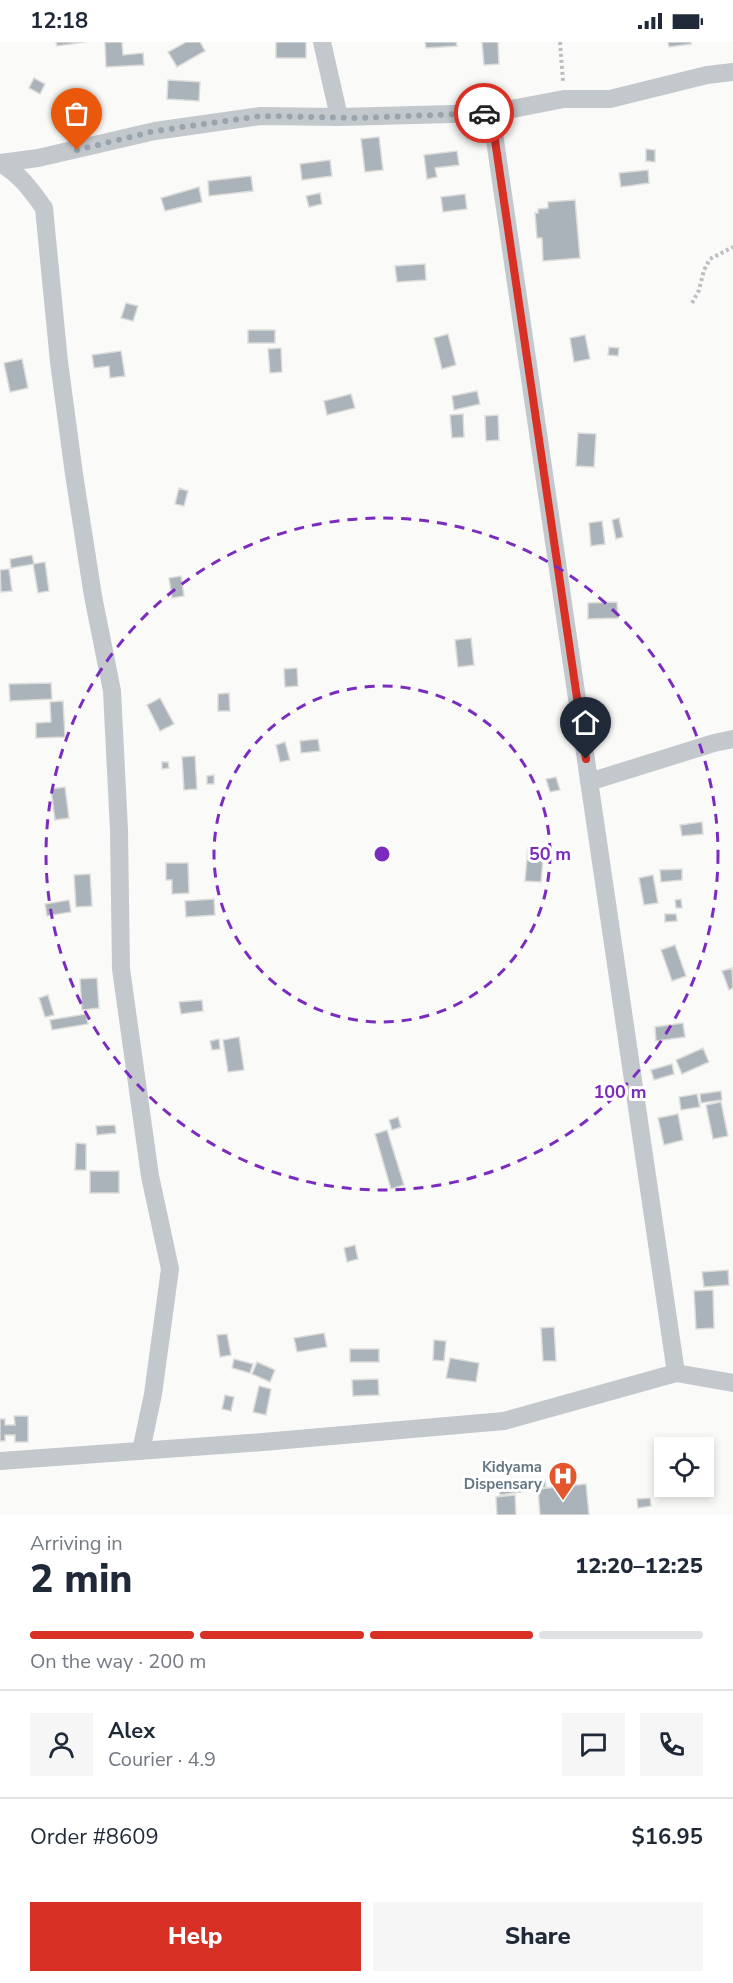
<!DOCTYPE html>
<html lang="en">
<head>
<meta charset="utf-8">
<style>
  :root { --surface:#fff; --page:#f6f6f7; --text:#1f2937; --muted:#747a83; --line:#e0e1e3; --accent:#d93025 }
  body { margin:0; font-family:"Nunito Sans",sans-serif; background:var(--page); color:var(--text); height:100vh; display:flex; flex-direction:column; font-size:22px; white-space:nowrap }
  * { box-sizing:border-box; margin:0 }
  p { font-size:20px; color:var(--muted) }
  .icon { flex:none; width:33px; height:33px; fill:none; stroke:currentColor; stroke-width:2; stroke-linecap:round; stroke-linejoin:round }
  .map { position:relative; height:1473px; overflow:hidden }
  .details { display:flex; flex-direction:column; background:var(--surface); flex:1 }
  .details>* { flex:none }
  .controls { position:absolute; left:654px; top:1395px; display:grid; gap:12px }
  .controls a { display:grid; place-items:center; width:60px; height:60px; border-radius:0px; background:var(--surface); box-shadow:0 3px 9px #0003; font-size:30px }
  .pin { position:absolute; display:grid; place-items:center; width:51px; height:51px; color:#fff; margin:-62px -26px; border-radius:50% 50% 50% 0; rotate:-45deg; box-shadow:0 0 6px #0007 }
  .pin .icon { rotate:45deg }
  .courier { position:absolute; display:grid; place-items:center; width:60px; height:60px; margin:-30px; border:4px solid #d93025; border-radius:50%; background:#fff; color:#222; box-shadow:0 2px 8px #0007 }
  .head em { font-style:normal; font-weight:800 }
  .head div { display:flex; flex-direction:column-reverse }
  .head { display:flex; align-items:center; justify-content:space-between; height:102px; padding:0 30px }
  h1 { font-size:39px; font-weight:800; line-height:45px }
  .bar { display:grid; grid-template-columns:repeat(4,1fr); gap:9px 6px; align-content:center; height:72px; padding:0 30px }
  .bar i { height:8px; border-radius:4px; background:var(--line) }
  .bar .current { background:var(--accent) }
  .bar p { grid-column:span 4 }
  .line { display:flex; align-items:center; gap:15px; padding:0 30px; border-top:2px solid var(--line) }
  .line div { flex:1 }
  .round { display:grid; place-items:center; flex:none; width:63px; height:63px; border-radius:0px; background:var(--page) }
  .primary-button { display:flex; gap:12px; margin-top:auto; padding:12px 30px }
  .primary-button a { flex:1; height:69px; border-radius:0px; background:var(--accent); color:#fff; font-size:24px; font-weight:800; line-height:69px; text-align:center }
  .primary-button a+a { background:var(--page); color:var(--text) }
  .status { display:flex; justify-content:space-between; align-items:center; height:42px; padding:0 30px; background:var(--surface); direction:ltr }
  .status svg { height:16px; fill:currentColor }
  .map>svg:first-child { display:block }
  .building { fill:#aab3b9; stroke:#dcdcda; stroke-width:1.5 }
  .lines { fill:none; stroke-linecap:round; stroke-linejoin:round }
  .path { stroke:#bbbfc2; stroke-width:4; stroke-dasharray:3 3; stroke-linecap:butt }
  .minor { stroke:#c3c8cc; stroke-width:18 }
  .done { stroke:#99a4ac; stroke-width:6; stroke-dasharray:0 10.8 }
  .route { stroke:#d93025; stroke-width:8 }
  .ring { fill:none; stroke:#7b2cbf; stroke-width:3; stroke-dasharray:10 8 }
  .labels { text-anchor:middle; stroke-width:6; stroke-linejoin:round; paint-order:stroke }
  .poi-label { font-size:15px; font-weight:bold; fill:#657683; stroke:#fff; text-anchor:end }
  .centre { fill:#7b2cbf; stroke:#fff; stroke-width:3 }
  .ring-label { font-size:18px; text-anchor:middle; font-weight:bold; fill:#7b2cbf; stroke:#fff; stroke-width:6; stroke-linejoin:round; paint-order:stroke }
</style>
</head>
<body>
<div class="status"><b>12:18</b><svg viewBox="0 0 49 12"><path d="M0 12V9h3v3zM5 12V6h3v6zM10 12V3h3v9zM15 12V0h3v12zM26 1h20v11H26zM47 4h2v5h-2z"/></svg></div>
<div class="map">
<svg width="733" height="1473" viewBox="0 0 733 1473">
  <rect width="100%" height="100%" fill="#fafaf8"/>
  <path class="building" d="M56,0H85L57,4Z
    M105,0H122L123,13L143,11L144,23L106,25Z
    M186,0H200L205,9L177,25L168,10Z
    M276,0H306V16H276Z
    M425,0H456L457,4L426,6Z
    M482,0H498L499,22L484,23Z
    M668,0H691V2L669,5Z
    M34,36L45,42L40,52L29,46Z
    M168,38L200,40L199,59L167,57Z
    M379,95L383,128L365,130L361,97Z
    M646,107L655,108V120L646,119Z
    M457,109L459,123L435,126L437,135L427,137L424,113Z
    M330,118L332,134L302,138L300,122Z
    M648,128L649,141L621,145L619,131Z
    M251,134L253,149L209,154L208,139Z
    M199,145L202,160L165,169L161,156Z
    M320,151L322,162L309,165L306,154Z
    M465,152L467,167L443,170L441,155Z
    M575,158L580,216L543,219L542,196H537L535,171H538V167L548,166V160Z
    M425,222L426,238L397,240L395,224Z
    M126,261L138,264L133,279L121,276Z
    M248,288H275V301H248Z
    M448,292L456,323L442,327L434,296Z
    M585,293L590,317L574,320L570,296Z
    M609,305L619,306L618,314L608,313Z
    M281,306L282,330L270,331L268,307Z
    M121,309L125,334L110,336L109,324L94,326L92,313Z
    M22,317L28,346L10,350L4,321Z
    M477,349L480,362L454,368L452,354Z
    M351,352L355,366L327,373L324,359Z
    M463,372L464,395L452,396L450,373Z
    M498,373L499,398L486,399L485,374Z
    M578,391L596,392L594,425L576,424Z
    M179,446L188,449L184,464L175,462Z
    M619,476L623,495L616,497L612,478Z
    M602,479L605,502L591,504L589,481Z
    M32,513L34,522L11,526L10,517Z
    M45,520L49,549L38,551L33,522Z
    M9,527L12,549L1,550L0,528Z
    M181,534L184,554L172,556L169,536Z
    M617,560L618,576L588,577V561Z
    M471,596L474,623L458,625L455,598Z
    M297,626L298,644L285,645L284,627Z
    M51,641L52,657L10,659L9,642Z
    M229,651L230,669H218V652Z
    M160,656L174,682L160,689L147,663Z
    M63,659L65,695L36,696V681L51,680L50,660Z
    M318,697L320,709L301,711L300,699Z
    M285,700L290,718L280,720L276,703Z
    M195,714L197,747L184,748L182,715Z
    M162,720H168L169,726L162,727Z
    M214,733V742H207V734Z
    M556,735L560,748L550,750L546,737Z
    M65,745L69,776L55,778L51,747Z
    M702,780L703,792L682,794L680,783Z
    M528,805L544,806L541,840L525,839Z
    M166,821H188L189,851L172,852V838H166Z
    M682,827V838L661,840L660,828Z
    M90,832L92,864L76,865L74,833Z
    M653,833L658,861L644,863L639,836Z
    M214,857L215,873L186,875L185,859Z
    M681,857L682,866H676L675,858Z
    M69,858L71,870L47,874L45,862Z
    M665,872H676L677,879L665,880Z
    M675,903L686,934L672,939L661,908Z
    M732,926L733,946L729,948L722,929Z
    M97,936L99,966L82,968L80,937Z
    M48,953L54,973L45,975L39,956Z
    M202,958L203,969L181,972L179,960Z
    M86,972L88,982L52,988L50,978Z
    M683,981L685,995L656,999L655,985Z
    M239,995L244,1028L228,1030L223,998Z
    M219,997L220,1007L212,1008L210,999Z
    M703,1006L709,1020L682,1032L676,1018Z
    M672,1022L674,1032L654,1038L651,1028Z
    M721,1049L722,1058L701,1061L700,1052Z
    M697,1052L700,1065L681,1068L679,1055Z
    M721,1060L728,1094L713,1097L706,1063Z
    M678,1072L683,1098L664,1103L658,1076Z
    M398,1075L401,1085L392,1088L389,1078Z
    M115,1083L116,1091L97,1093L96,1084Z
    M387,1088L404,1143L391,1147L375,1092Z
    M76,1101L86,1102V1128H75Z
    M90,1129H119V1151H90Z
    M355,1203L358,1217L347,1220L344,1206Z
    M728,1228L729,1243L704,1245L702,1230Z
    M713,1248L714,1286L696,1287L694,1249Z
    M554,1285L556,1319H543L541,1286Z
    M324,1291L327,1305L297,1310L294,1296Z
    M227,1292L231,1313L220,1315L217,1293Z
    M434,1298L446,1299L444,1319L433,1318Z
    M350,1307H379V1320H350Z
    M450,1316L479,1321L476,1340L446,1336Z
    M234,1317L253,1322L250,1331L232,1326Z
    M257,1320L275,1328L270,1340L252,1332Z
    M378,1337L379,1353L353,1354L352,1338Z
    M259,1344L271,1347L266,1373L253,1370Z
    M225,1353L234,1355L231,1369L222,1367Z
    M14,1374H28V1400H15V1393H5V1399H0V1377H5V1383H15Z
    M545,1438L546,1445L535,1446V1448L500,1453L499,1441Z
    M586,1442L589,1473H540L538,1447Z
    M515,1453L516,1473H497L496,1455Z
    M650,1456L651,1464L638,1466L637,1457Z"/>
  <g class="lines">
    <path class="path" d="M560,0L563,39
      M692,261L699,248L704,228L710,217L733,205"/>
    <path class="minor" d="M322,0L339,75L491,71L676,1331L733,1341
      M491,71L564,57H610L707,33L733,30
      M0,121C20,132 31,148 44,166L59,320L74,432L93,554L112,649L119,788L121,927L150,1134L170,1227L153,1352L141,1409
      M0,121L38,116L155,89L261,74L339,75
      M589,740L714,701L733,697
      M0,1419L263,1400L504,1379L676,1331"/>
  </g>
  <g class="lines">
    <path class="done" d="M77,108L155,89L261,74L358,76L484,71"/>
    <path class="route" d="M484,71H491L586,717"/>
  </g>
  <g class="ring">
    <circle cx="382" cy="812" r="168"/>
    <circle cx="382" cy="812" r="336"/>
  </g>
  <defs>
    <g id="hospital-pin" transform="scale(1.5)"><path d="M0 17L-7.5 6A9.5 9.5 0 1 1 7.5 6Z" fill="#e4572e" stroke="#fff"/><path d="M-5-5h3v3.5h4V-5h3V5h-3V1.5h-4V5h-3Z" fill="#fff"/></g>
  </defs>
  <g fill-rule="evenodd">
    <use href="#hospital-pin" x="563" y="1434"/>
  </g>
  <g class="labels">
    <g class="poi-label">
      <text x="542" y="1430">Kidyama<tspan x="542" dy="17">Dispensary</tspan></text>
    </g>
  </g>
  <circle cx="382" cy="812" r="9" class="centre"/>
  <g class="ring-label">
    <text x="550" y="818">50 m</text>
    <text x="620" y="1056">100 m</text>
  </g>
</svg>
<div class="controls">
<a><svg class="icon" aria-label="locate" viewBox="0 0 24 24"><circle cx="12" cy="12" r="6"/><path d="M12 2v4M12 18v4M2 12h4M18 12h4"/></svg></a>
</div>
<div class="pin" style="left:77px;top:108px;background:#ea580c"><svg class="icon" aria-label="bag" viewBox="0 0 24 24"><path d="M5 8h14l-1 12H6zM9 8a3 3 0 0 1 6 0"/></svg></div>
<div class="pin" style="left:586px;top:717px;background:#1f2937"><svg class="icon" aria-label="home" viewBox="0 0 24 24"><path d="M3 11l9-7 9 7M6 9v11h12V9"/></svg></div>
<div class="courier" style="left:484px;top:71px"><svg class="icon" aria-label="car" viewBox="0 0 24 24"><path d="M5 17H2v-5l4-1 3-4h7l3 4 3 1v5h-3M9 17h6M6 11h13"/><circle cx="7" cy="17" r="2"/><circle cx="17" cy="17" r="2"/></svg></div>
</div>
<section class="details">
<div class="head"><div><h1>2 min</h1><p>Arriving in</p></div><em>12:20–12:25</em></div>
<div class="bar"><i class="current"></i><i class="current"></i><i class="current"></i><i></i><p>On the way · 200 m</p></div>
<div class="line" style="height:108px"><a class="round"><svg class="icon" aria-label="person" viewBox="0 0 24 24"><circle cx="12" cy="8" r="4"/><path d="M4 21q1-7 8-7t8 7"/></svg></a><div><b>Alex</b><p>Courier · 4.9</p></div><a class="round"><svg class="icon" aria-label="chat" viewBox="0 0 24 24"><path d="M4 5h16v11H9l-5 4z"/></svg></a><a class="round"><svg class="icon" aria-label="phone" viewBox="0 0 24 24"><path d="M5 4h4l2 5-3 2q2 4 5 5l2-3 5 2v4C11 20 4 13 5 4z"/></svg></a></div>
<div class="line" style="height:78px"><div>Order #8609</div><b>$16.95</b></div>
<div class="primary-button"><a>Help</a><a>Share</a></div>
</section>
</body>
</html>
